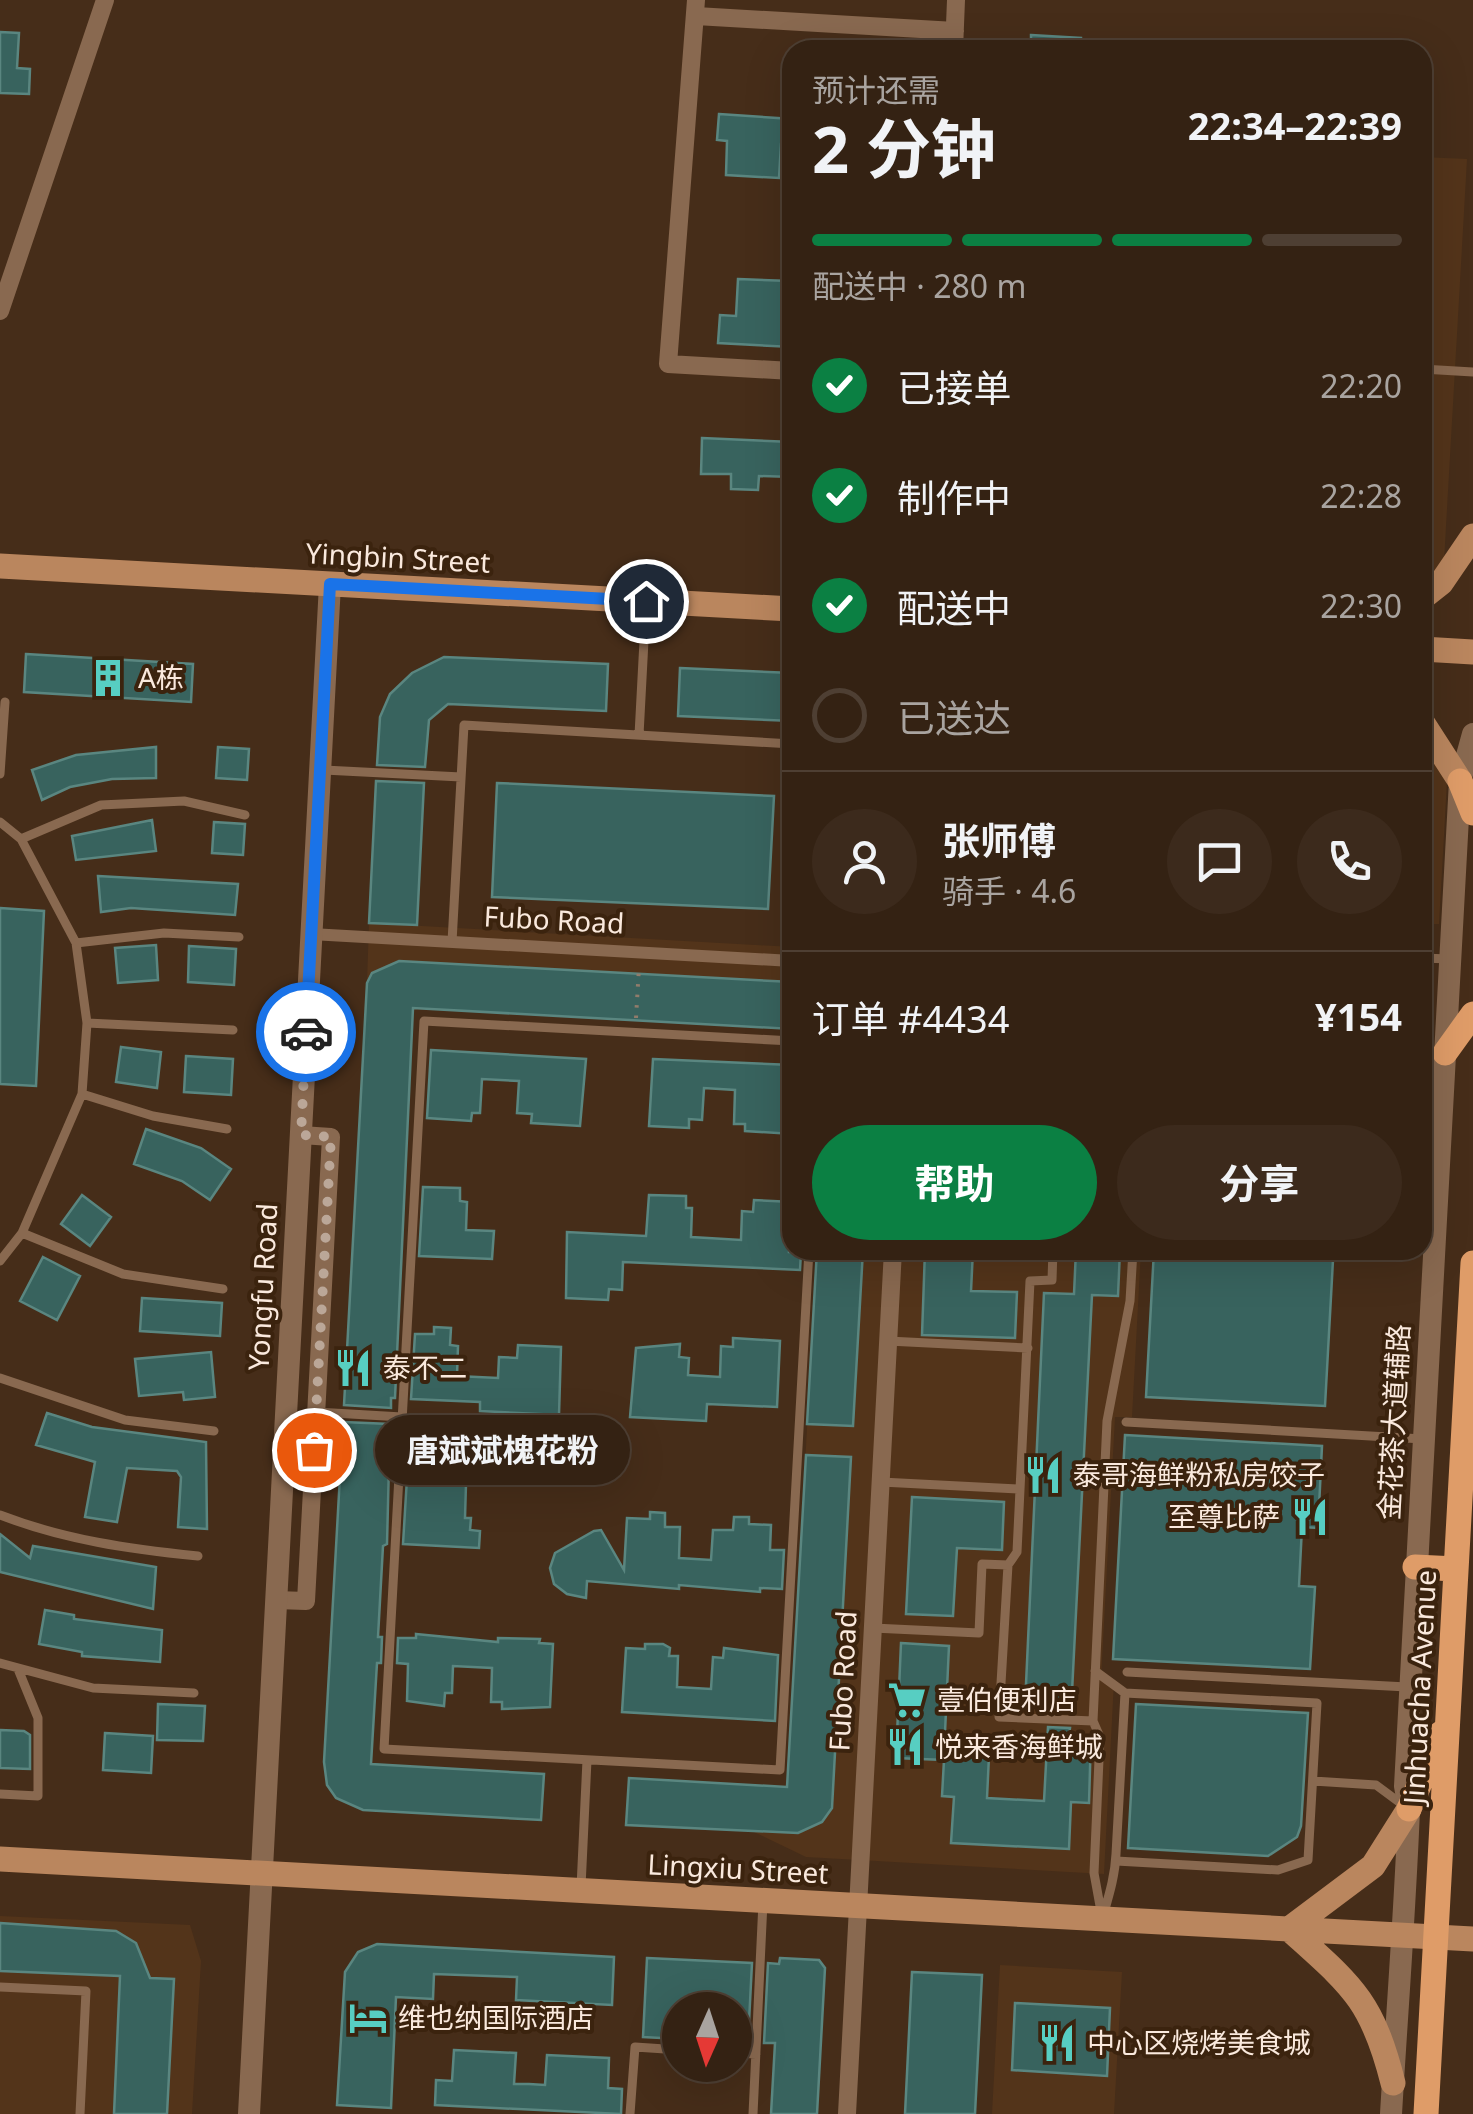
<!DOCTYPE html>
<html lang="zh">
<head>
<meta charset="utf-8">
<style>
  :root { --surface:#342213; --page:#3c2a1c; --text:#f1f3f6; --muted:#a9a4a0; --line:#4e3f33; --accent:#0b8043 }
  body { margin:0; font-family:"Noto Sans","Noto Sans SC",sans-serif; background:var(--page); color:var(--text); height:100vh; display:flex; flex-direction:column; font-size:38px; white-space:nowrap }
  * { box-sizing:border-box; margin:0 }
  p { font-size:32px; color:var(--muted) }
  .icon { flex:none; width:55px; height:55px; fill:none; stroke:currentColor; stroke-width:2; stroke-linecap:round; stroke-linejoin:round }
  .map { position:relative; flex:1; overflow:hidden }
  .drawer { position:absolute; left:782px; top:40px; width:650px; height:1220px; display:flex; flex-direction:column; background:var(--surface); border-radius:30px; box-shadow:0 10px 40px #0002,0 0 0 2px var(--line) }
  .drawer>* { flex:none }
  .needle { width:65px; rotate:183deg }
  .controls { position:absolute; left:662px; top:1992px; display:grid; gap:20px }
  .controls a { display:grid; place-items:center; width:90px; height:90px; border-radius:50%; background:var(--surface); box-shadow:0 10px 40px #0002,0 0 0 2px var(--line); font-size:50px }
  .pin { position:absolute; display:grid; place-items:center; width:85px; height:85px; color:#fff; margin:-42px; border:5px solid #fff; border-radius:50%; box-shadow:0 2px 10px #0007 }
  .courier { position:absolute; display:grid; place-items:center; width:100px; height:100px; margin:-50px; border:8px solid #1a73e8; border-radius:50%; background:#fff; color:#222; box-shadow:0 2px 12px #0007 }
  .bubble { position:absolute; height:70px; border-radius:35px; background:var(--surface); box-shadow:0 10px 40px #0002,0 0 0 2px var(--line); font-size:32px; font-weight:700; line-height:70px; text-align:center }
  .overview em { font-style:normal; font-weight:700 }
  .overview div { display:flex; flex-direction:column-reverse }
  .overview { display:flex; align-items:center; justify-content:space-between; height:170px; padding:0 30px }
  h1 { font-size:65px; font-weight:700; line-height:75px }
  .bar { display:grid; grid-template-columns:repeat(4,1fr); gap:15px 10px; align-content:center; height:120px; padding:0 30px }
  .bar i { height:12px; border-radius:8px; background:var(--line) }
  .bar .current { background:var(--accent) }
  .bar p { grid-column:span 4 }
  .line { display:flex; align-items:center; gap:25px; padding:0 30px; border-top:2px solid var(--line) }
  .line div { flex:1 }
  .round { display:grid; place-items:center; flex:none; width:105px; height:105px; border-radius:52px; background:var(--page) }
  ol { padding:0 30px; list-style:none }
  li { display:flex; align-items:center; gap:30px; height:110px }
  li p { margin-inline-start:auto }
  li .icon { padding:10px; border-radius:50%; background:var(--accent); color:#fff; stroke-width:4 }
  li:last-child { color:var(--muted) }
  li i { width:55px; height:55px; border:5px solid var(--line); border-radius:50% }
  .cta { display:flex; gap:20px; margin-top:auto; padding:20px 30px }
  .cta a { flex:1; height:115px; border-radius:60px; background:var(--accent); color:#fff; font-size:40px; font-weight:700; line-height:115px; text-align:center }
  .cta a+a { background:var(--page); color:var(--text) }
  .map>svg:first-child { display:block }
  .built { fill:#53341a }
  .building { fill:#38635e; stroke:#5a8680; stroke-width:2.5 }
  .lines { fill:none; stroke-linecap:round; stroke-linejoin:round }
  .path { stroke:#917c6b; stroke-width:4; stroke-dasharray:2.5 8; stroke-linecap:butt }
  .service { stroke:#896950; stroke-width:9 }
  .pedestrian { stroke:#896950; stroke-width:12 }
  .minor { stroke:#896950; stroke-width:18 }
  .tertiary { stroke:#896950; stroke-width:22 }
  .secondary { stroke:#ba865e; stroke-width:25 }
  .primary { stroke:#df9c68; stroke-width:25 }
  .done { stroke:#bba798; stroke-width:10; stroke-dasharray:0 18 }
  .route { stroke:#1a73e8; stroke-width:12 }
  .labels { text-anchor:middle; stroke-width:8; stroke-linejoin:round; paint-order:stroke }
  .street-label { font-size:28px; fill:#fae9dd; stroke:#3b230e }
  .poi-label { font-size:28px; fill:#fae9dd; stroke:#3b230e; text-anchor:start }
</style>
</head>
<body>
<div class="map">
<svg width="1473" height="2114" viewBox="0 0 1473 2114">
  <rect width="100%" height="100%" fill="#462d19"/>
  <path class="built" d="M1422,157L1467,159L1443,579L1423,578Z
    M1422,739L1447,781L1439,924H1423Z
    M369,923L792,947V982L400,961L373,973L367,983Z
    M817,1250H1141L1132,1417H1115L1101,1679L1114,1681L1104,1874L806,1857L754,1832L757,1786L787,1787Z
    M0,1916L190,1925L201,1961L192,2114H0Z
    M1000,1965L1122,1972L1114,2114H992Z"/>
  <path class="building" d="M0,32L19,33L17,68L30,69L29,94L0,93Z
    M1031,35L1081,38V50H1031Z
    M719,114L792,119V145L781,144L779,178L726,175L727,141L717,140Z
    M738,279L790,281L792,347L718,343L720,315L736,316Z
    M702,438L792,442V477L759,476L758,490L731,489V474H701Z
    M26,654L193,664L191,702L24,692Z
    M444,657L608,664L606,711L448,704L429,720L425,767L377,765L380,717L390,694L412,673Z
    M680,668L792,673V721L678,716Z
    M156,747V778L112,779L70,787L42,800L32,770L76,755Z
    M218,747L249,749L247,780L216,778Z
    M376,781L424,783L417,925L369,923Z
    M497,783L774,796L768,909L492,897Z
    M152,820L156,851L76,860L72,836Z
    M214,822L245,824L243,855L212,853Z
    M98,876L238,884L235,915L131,908L101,912Z
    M0,908L44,911L36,1086L0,1084Z
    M156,945L158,980L118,983L115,948Z
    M189,946L236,949L234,985L188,982Z
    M399,961L792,982V1029L413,1008L395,1398H391V1408L344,1405L367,983L372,973Z
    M121,1047L161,1052L157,1088L116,1082Z
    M431,1050L586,1059L580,1126L531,1123L532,1114L517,1113L519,1081L482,1079L480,1113H472L471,1121L427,1118Z
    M186,1056L233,1059L231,1095L184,1092Z
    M653,1059L792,1065V1134L745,1131V1124H734L735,1090L704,1088L702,1120L689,1119V1128L649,1126Z
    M146,1129L201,1148L231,1169L210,1200L182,1181L134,1164Z
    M423,1187L460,1188V1201L467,1202L466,1230L494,1231L492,1259L419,1256Z
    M82,1195L111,1217L90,1246L61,1224Z
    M649,1195L686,1196V1208H692L691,1237L708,1238L741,1240L742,1211L753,1212L754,1200L792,1202L789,1252H801L800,1270L623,1262L622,1290L609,1289L608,1300L566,1298L567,1232L646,1236Z
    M817,1250H863L853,1426L807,1424Z
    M925,1250H973L971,1291L1017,1292L1015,1338L922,1335Z
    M1076,1250H1120L1118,1296L1092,1295L1071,1712L1025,1706L1044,1293L1074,1294Z
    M1154,1250L1333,1260L1325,1406L1146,1397Z
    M43,1257L80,1276L57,1320L20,1301Z
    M142,1298L222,1303L220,1336L140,1331Z
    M434,1327L451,1328L450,1345L458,1346L457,1376L498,1378L499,1357L517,1358L518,1345L561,1347L559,1415L480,1411V1402L411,1399L415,1334H434Z
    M733,1338L780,1341L777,1407L707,1404L706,1421L630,1417L636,1348L680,1344L679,1357L689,1358L688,1375L720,1377L721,1346L733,1347Z
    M211,1352L215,1397L184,1400L183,1392L139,1396L135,1359Z
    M47,1413L92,1427L206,1442L207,1529L178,1527L181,1477L177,1471L127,1468L117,1522L85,1517L95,1462L36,1445Z
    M343,1422L390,1424L387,1544L383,1546L378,1637H382L381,1663H377L371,1764L544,1774L541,1820L363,1810L336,1798L327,1785L324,1762Z
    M1125,1435L1322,1446L1318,1528L1302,1527L1299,1586L1315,1587L1310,1669L1113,1659Z
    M806,1455L851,1457L832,1808L822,1822L798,1833L626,1825L629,1778L787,1787Z
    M432,1472H448V1483L466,1484L465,1518H471L470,1530L480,1531L479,1548L403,1544L407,1478L432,1479Z
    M912,1497L1004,1502L1002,1550L957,1548L953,1616L906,1614Z
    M650,1512L665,1513V1527H680L679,1558L711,1560L713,1530H733L734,1517H749V1524L771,1525L770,1550H784L782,1589L760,1588V1592L679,1585V1589L587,1581L586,1598L567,1594L554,1584L550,1568L555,1553L594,1531L601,1530L624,1570L627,1518L650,1519Z
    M0,1534L30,1558L33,1546L156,1567L153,1609L0,1572Z
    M45,1610L74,1615V1619L162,1630L160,1662L82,1656V1652L39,1644Z
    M416,1634L498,1642V1638L540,1639L539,1643L553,1644L550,1707L502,1709V1702H491L492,1668L453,1666L452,1693H445L444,1706L407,1701L408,1664L397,1663L398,1638H416Z
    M901,1643L949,1646L944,1754L989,1756L987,1798L1044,1801L1048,1727L1070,1728L1069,1735L1091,1736L1089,1803L1071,1802L1069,1849L951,1843L954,1797L942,1796L944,1760L896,1758Z
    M645,1644H663L670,1648L669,1656H678L677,1687L711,1689L713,1657L723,1658L724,1648L778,1655L775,1721L622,1712L626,1648L645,1649Z
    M158,1704L205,1706L203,1741L157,1740Z
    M1136,1704L1308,1713L1301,1826L1297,1837L1268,1856L1128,1848Z
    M0,1730L24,1731L30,1735V1769L0,1768Z
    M105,1733L153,1736L151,1773L103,1770Z
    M0,1923L116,1931L136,1943L150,1978L174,1979L167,2114H114L120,1976L0,1971Z
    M377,1944L614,1957L612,2005L516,2000L517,1977L434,1974L433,1999L396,1997L391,2108L337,2105L345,1972L358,1952Z
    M647,1958L752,1963L748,2042H735V2010H680V2039L643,2037Z
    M780,1958L819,1960L825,1968L817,2114H771L775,2043H764L768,1963L779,1964Z
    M912,1972L982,1975L975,2114H905Z
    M1015,2003L1110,2008L1107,2076L1012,2070Z
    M454,2050L516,2053L514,2084H529L545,2085L547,2055L609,2058L608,2088L622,2089L621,2114L435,2105L436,2080L452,2081Z"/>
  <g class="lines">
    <path class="path" d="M636,1018L639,967"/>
    <path class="service" d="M1422,369L1473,372
      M639,735L646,603
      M324,770L461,777
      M0,774L5,702
      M0,822L21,839L76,943L87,1023L82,1094L22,1233L0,1261
      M21,839L101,805L184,801L245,815
      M452,942L464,725L792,744
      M76,943L164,933L239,937
      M1422,958L1450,959
      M87,1023L233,1030
      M792,1041L424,1021L384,1749L780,1770L809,1250
      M82,1094L153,1116L227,1129
      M22,1233L123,1274L223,1289
      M1053,1250L1052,1280L1030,1281L1017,1552L1008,1565L999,1717L1093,1721
      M888,1341L1028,1348
      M0,1378L125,1420L214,1431
      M316,1412L402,1417
      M1126,1422L1423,1439
      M881,1482L1020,1489
      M0,1515C65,1540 129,1549 198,1556
      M873,1628L979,1633L982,1564L1008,1565
      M0,1663L93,1688L194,1693
      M1095,1671L1125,1693
      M1127,1672L1407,1687
      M1313,1781L1376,1785L1403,1805
      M0,1794L38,1796V1718L18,1669
      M581,1887L587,1760
      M1103,1916C1109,1895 1115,1876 1116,1854L1125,1693L1317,1703L1308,1860L1278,1870L1116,1861
      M1102,1917L1094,1873L1100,1737L1093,1721L1107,1421L1130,1301L1133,1250
      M0,1987L86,1991L80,2114
      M735,2053L756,2054
      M630,2114L635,2047L680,2050
      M753,2114L763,1902"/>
    <path class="pedestrian" d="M311,934L792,961"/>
    <path class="minor" d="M696,0L668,364L792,371
      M696,16L955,31
      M954,50L956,0
      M0,311L105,0
      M276,1600L306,1601L331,1137L301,1135
      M847,2114L893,1250"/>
    <path class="tertiary" d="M249,2114L330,584
      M1391,2114C1397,2012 1405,1911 1409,1809L1405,1786L1460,781L1473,734"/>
    <path class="secondary" d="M0,566L792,609
      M1422,598L1441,583L1473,536
      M1422,649L1473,652
      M1422,722L1460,781
      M0,1859L1473,1939
      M1289,1929C1351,1985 1372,1999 1393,2083
      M1289,1929L1373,1866L1409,1809"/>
    <path class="primary" d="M1460,781L1473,813
      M1445,1053L1473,1014
      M1415,1567L1456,1569
      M1409,1809L1441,1733
      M1426,2114L1473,1263"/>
  </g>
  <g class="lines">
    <path class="done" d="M306,1032L301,1135L331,1137L314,1450"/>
    <path class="route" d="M306,1032L330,584L646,601"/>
  </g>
  <defs>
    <g id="building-bare" transform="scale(3)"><path d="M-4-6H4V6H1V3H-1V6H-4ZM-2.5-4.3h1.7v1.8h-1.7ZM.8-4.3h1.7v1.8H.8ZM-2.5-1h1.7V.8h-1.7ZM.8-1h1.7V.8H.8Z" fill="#57cec2" stroke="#3b230e" stroke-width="2.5" paint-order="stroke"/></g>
    <g id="restaurant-bare" transform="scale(3)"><path d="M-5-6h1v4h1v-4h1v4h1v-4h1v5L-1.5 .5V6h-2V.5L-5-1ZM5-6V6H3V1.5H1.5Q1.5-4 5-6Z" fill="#57cec2" stroke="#3b230e" stroke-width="2.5" paint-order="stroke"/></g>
    <g id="supermarket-bare" transform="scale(3)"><path d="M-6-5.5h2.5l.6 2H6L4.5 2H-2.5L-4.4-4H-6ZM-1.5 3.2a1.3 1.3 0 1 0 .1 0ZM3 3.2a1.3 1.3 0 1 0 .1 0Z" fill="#57cec2" stroke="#3b230e" stroke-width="2.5" paint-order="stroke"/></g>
    <g id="hotel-bare" transform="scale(3)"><path d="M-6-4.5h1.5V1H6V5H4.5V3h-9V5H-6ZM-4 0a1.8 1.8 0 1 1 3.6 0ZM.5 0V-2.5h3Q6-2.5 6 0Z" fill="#57cec2" stroke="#3b230e" stroke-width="2.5" paint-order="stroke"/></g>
  </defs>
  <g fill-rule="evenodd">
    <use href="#building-bare" x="108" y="678"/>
    <use href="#restaurant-bare" x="353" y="1368"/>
    <use href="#restaurant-bare" x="1043" y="1475"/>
    <use href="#restaurant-bare" x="1310" y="1517"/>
    <use href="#supermarket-bare" x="907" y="1700"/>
    <use href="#restaurant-bare" x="905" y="1747"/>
    <use href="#hotel-bare" x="368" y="2018"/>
    <use href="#restaurant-bare" x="1057" y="2043"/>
  </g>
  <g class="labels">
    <g class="street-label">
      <text transform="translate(398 558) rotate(3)" y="10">Yingbin Street</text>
      <text transform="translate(554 920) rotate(3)" y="10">Fubo Road</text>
      <text transform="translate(263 1287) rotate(-87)" y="10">Yongfu Road</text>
      <text transform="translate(1394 1422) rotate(-87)" y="10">金花茶大道辅路</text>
      <text transform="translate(843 1681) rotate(-87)" y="10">Fubo Road</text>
      <text transform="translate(1420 1687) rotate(-87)" y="10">Jinhuacha Avenue</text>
      <text transform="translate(738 1869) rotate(3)" y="10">Lingxiu Street</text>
    </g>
    <g class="poi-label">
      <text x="138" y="688">A栋</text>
      <text x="383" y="1378">泰不二</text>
      <text x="1073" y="1485">泰哥海鲜粉私房饺子</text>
      <text x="1280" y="1527" text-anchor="end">至尊比萨</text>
      <text x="937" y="1710">壹伯便利店</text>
      <text x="935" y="1757">悦来香海鲜城</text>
      <text x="398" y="2028">维也纳国际酒店</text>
      <text x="1087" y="2053">中心区烧烤美食城</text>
    </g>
  </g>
</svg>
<div class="controls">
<a><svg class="needle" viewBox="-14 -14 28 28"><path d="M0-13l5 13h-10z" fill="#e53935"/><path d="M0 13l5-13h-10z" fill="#a9a4a0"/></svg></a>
</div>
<div class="pin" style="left:314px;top:1450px;background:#ea580c"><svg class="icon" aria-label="bag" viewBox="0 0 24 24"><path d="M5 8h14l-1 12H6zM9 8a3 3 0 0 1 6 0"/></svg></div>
<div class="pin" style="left:646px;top:601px;background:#1f2937"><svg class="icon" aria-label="home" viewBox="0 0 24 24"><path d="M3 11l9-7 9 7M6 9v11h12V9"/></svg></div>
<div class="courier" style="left:306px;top:1032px"><svg class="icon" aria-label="car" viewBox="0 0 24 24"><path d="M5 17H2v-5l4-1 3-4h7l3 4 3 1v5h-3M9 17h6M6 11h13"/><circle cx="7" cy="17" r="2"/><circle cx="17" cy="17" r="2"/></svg></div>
<div class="bubble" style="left:375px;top:1415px;width:255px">唐斌斌槐花粉</div>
<section class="drawer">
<div class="overview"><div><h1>2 分钟</h1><p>预计还需</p></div><em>22:34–22:39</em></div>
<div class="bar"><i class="current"></i><i class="current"></i><i class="current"></i><i></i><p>配送中 · 280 m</p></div>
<ol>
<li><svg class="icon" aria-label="check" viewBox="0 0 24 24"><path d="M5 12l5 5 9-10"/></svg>已接单<p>22:20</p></li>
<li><svg class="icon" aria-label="check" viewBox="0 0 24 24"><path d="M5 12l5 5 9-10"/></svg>制作中<p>22:28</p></li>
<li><svg class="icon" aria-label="check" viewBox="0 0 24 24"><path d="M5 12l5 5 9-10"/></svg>配送中<p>22:30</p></li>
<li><i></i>已送达</li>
</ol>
<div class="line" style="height:180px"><a class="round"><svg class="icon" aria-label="person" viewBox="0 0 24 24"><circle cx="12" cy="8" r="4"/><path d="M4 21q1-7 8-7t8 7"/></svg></a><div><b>张师傅</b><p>骑手 · 4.6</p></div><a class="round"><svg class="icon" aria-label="chat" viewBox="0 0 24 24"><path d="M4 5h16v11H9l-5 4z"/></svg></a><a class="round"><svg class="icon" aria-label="phone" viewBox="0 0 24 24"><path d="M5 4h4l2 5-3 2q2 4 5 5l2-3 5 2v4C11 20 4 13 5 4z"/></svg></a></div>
<div class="line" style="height:130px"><div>订单 #4434</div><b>¥154</b></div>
<div class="cta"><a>帮助</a><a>分享</a></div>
</section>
</div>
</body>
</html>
